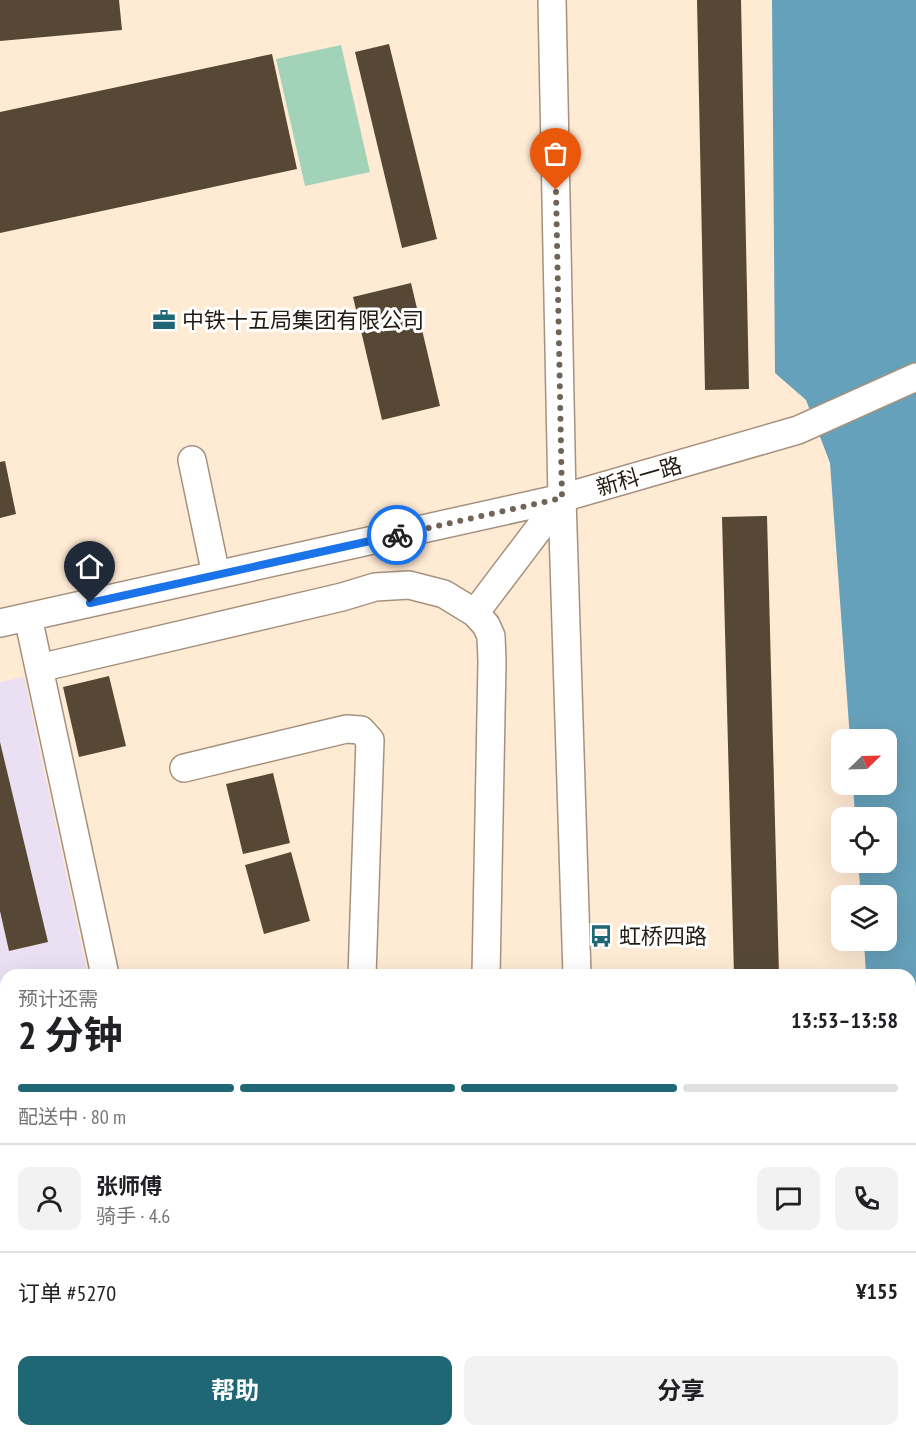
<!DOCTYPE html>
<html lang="zh">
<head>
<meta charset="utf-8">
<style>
  :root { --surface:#fff; --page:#f2f2f2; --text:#202124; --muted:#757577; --line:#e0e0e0; --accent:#1f6775 }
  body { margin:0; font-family:"PT Sans Narrow","Noto Sans SC",sans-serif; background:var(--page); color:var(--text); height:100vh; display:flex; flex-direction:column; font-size:22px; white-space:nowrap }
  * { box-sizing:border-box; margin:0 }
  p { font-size:20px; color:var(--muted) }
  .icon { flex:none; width:33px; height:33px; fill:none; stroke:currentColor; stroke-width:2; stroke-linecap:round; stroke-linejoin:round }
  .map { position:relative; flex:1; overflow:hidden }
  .side { position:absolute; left:0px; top:969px; width:916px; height:468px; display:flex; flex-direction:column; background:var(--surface); border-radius:18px 18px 0 0; box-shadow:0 6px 24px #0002 }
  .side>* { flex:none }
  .needle { width:39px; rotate:67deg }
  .fabs { position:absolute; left:831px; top:729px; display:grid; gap:12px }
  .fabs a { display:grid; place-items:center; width:66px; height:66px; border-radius:12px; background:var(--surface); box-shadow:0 6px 24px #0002; font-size:30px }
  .pin { position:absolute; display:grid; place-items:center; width:51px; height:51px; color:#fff; margin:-62px -26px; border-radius:50% 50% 50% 0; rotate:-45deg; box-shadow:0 0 6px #0007 }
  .pin .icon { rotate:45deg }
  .courier { position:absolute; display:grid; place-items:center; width:60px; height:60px; margin:-30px; border:4px solid #1a73e8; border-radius:50%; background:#fff; color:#222; box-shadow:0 2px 8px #0007 }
  .headline em { font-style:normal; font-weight:700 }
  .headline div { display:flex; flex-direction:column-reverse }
  .headline { display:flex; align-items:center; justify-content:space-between; height:102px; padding:0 18px }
  h1 { font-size:39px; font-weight:700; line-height:45px }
  .bar { display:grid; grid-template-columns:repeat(4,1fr); gap:9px 6px; align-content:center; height:72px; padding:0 18px }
  .bar i { height:8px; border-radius:4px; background:var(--line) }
  .bar .active { background:var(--accent) }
  .bar p { grid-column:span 4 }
  .line { display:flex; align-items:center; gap:15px; padding:0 18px; border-top:2px solid var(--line) }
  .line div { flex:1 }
  .round { display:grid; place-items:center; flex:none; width:63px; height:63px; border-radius:12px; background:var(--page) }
  .button { display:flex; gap:12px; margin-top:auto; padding:12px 18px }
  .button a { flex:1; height:69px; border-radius:12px; background:var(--accent); color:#fff; font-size:24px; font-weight:700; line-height:69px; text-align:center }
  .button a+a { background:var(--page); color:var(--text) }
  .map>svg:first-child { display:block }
  .education { fill:#eadff3 }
  .green { fill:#a2d2b8 }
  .water { fill:#66a1bb }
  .pier { fill:#ffead4 }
  .building { fill:#564834 }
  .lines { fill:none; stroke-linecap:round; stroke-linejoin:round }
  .minor-casing { stroke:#a5927e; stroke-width:30 }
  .major-casing { stroke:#a5927e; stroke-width:36 }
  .path { stroke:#86796b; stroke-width:4; stroke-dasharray:1.5 4.5; stroke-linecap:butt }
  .minor { stroke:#fff; stroke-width:27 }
  .major { stroke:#fff; stroke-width:33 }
  .done { stroke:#706457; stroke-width:6; stroke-dasharray:0 10.8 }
  .route { stroke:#1a73e8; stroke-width:8 }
  .labels { text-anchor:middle; stroke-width:6; stroke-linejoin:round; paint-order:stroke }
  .poi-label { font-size:22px; fill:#231c14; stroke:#fff; text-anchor:start }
  .street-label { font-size:22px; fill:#231c14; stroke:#fff }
</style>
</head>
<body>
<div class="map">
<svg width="916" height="1437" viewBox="0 0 916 1437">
  <rect width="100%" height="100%" fill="#ffead4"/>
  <path class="education" d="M24,677L88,975H6V1369L0,1371V682Z"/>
  <path class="green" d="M341,45L370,172L305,186L276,59Z"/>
  <path class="water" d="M772,0H916V1437L910,1431V975H866L864,941L886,940V896L861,895L858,863L886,862V818L855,817L853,785L886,784V740L850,739L830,463L806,400L775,373Z"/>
  <path class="pier" d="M916,1245V1437H896L895,1431H910V1246Z"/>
  <path class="building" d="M0,0H119L122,30L0,41Z
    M697,0H741L749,389L705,390Z
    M389,44L437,239L402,248L355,52Z
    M272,54L297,169L0,233V112Z
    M411,283L440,406L382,420L353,297Z
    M5,461L16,514L0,518V462Z
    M767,516L779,975H734L722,517Z
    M109,676L126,746L79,757L63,687Z
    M0,742L48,942L9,951L0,911Z
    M273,773L290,843L243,854L226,784Z
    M291,852L310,921L264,934L245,865Z
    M4,1004L6,1011V1320L0,1321V1005Z"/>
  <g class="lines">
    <g class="minor-casing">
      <path id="minor" d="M552,0L562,498L577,975
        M192,460L216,575
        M475,613L562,498
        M28,617L105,975
        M0,623L562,498L798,430L916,377
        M39,668L342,597L375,587L409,585L444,594L475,613L486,625L491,636L492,661L486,975
        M184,768L346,729L361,730L370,740L362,975
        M619,1431L623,1437
        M594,1437V1431"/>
    </g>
    <g class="major-casing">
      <path id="major" d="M910,1313L916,1311
        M910,1386L916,1385
        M429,1437L456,1431
        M728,1437L750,1431"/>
    </g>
    <path class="path" d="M910,1256L916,1254
      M513,1431L514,1437
      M182,1437L210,1431"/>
    <use href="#minor" class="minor"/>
    <use href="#major" class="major"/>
  </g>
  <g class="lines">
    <path class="done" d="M397,535L562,498L556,190"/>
    <path class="route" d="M90,603L397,535"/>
  </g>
  <defs>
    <g id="office-bare" transform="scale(1.8)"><path d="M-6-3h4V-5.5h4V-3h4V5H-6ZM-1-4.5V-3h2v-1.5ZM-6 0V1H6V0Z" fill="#1f6775" stroke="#fff" stroke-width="2.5" paint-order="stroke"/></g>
    <g id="bus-bare" transform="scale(1.8)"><path d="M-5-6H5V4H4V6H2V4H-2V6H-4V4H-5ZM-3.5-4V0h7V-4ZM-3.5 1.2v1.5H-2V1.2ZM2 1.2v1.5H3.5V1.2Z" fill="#1f6775" stroke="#fff" stroke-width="2.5" paint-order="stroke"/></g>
  </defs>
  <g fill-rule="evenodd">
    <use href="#office-bare" x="164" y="320"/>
    <use href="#bus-bare" x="601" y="936"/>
  </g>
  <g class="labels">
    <g class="poi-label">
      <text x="182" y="328">中铁十五局集团有限公司</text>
      <text x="619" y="944">虹桥四路</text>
    </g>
    <g class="street-label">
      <text transform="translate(639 476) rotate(-16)" y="8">新科一路</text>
    </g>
  </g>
</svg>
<div class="fabs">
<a><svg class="needle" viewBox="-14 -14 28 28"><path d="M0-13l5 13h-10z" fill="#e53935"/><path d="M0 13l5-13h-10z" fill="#757577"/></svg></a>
<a><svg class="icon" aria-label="locate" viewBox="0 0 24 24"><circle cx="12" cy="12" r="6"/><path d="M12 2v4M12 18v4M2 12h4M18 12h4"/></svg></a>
<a><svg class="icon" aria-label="layers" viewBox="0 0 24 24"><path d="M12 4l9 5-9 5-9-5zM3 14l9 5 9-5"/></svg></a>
</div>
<div class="pin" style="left:556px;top:190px;background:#ea580c"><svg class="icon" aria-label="bag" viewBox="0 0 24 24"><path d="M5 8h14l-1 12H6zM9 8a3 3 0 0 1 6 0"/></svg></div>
<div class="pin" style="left:90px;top:603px;background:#1f2937"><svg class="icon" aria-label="home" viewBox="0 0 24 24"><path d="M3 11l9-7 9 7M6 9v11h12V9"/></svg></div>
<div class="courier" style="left:397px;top:535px"><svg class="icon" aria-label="bike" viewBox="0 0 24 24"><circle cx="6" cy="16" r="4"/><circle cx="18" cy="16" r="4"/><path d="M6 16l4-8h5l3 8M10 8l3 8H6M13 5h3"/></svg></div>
<section class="side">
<div class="headline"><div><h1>2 分钟</h1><p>预计还需</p></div><em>13:53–13:58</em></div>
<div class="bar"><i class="active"></i><i class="active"></i><i class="active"></i><i></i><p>配送中 · 80 m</p></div>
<div class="line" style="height:108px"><a class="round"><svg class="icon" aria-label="person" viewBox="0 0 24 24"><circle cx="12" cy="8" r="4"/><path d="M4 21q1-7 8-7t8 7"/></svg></a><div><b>张师傅</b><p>骑手 · 4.6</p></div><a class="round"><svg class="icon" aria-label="chat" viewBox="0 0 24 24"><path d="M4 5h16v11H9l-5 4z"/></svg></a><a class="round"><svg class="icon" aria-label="phone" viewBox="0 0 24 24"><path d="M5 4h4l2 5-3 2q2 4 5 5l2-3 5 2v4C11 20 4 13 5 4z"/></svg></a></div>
<div class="line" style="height:78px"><div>订单 #5270</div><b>¥155</b></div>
<div class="button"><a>帮助</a><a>分享</a></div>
</section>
</div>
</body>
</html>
